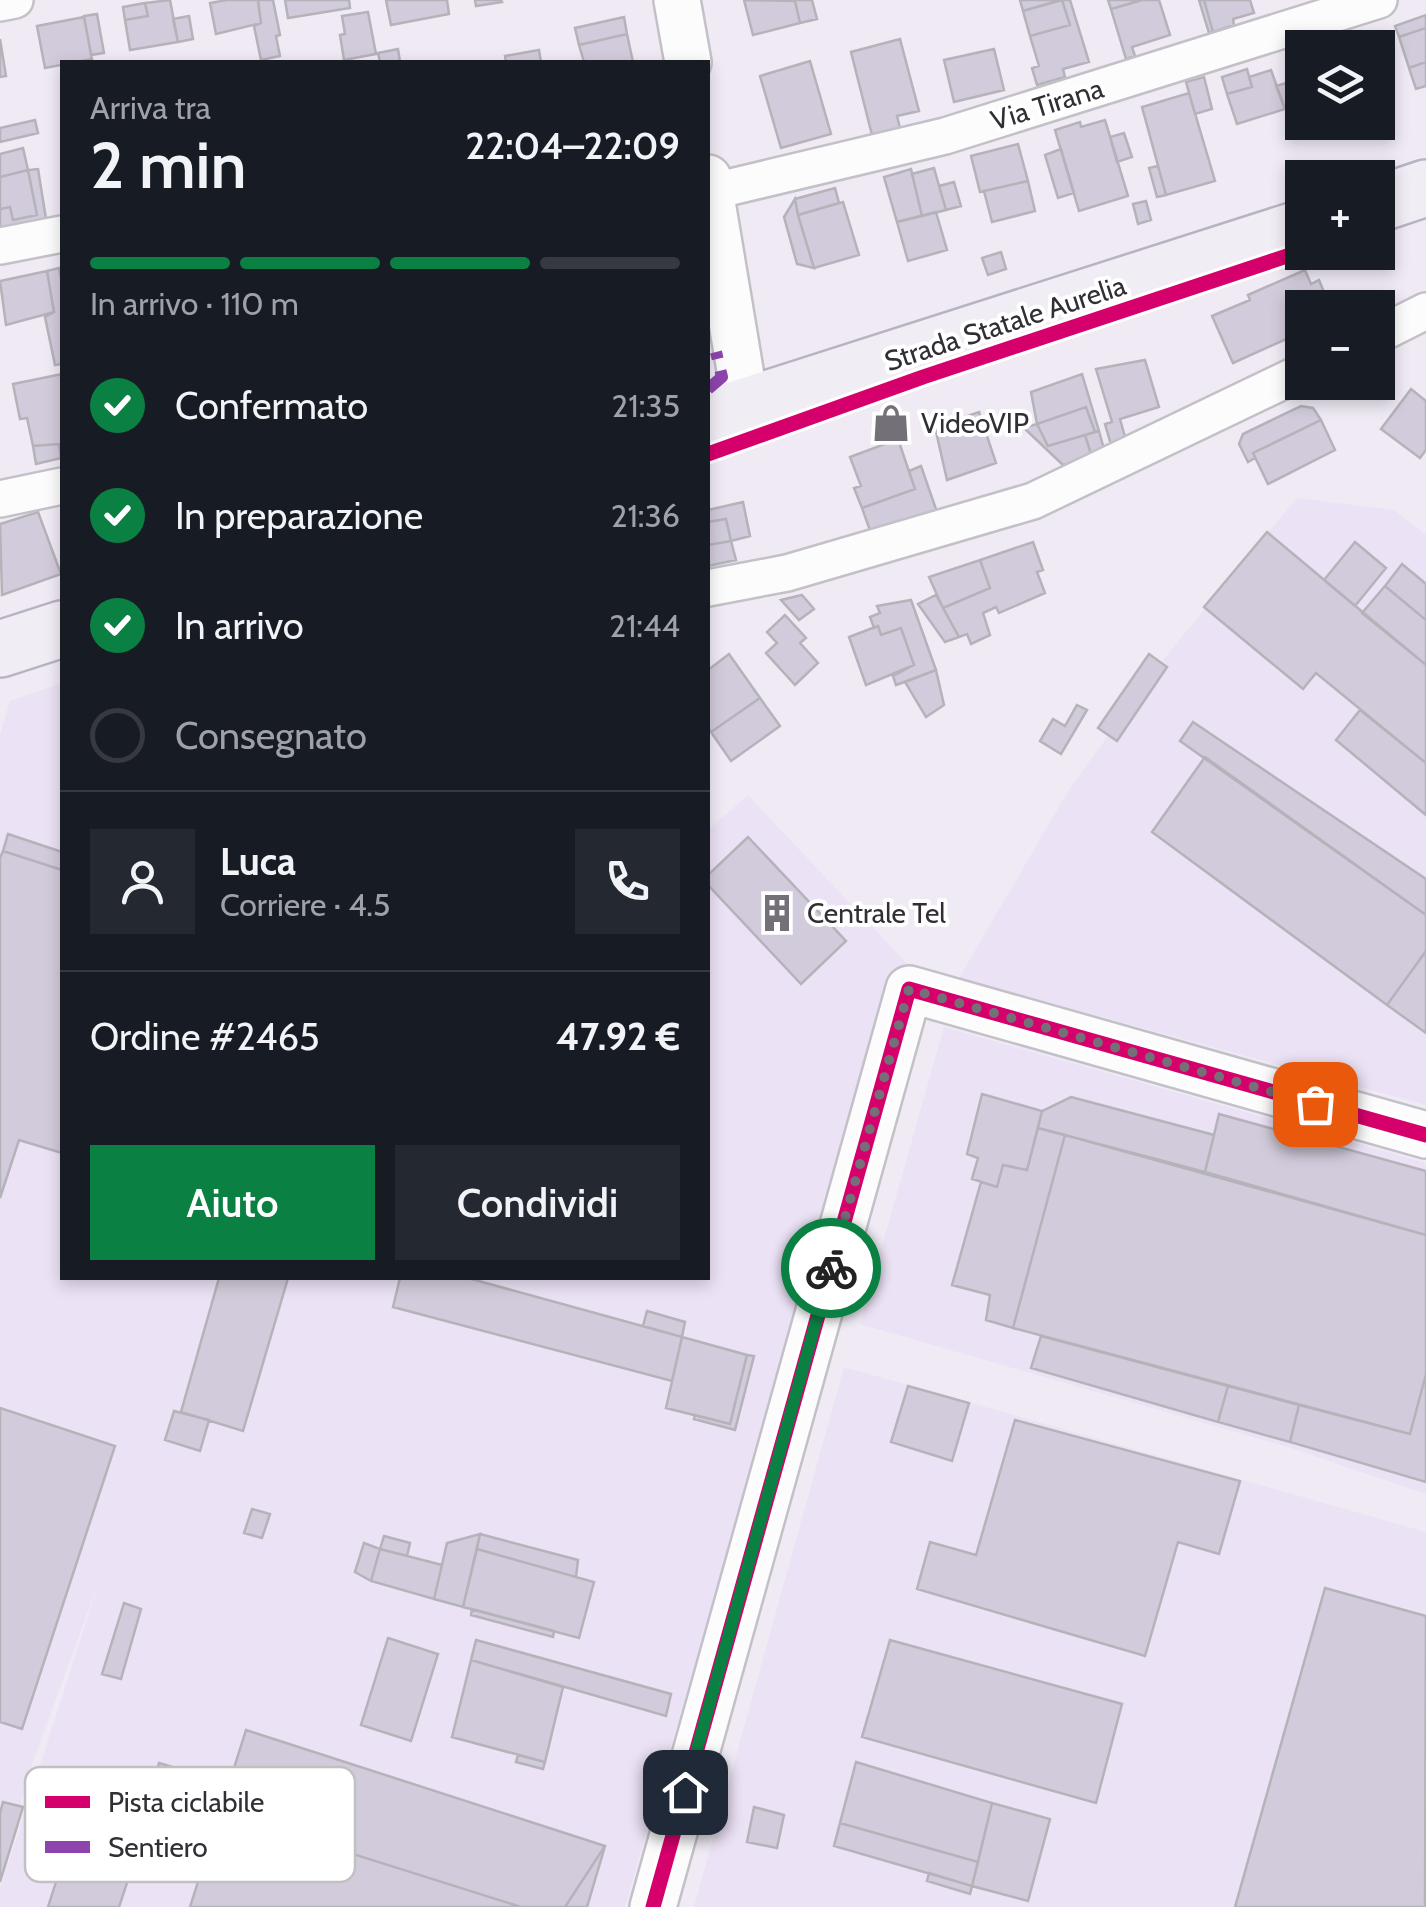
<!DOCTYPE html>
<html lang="it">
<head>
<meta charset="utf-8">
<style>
  :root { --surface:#171b24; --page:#242831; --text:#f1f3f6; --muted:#9ea1a6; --line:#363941; --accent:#0b8043 }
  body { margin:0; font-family:Cabin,sans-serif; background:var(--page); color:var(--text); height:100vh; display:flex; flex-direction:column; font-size:38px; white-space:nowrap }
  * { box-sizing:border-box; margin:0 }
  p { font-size:32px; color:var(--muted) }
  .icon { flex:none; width:55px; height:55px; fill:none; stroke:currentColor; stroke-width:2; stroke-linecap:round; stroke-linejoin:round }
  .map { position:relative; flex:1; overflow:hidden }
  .details { position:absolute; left:60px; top:60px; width:650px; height:1220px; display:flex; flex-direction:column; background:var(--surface); border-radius:0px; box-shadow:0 5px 15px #0003 }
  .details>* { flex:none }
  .controls { position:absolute; left:1285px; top:30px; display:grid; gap:20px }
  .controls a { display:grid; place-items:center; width:110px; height:110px; border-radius:0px; background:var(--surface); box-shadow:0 5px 15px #0003; font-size:50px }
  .pin { position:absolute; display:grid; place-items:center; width:85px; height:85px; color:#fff; margin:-42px; border-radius:20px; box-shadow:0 5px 15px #0006 }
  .courier { position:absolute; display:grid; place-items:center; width:100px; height:100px; margin:-50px; border:8px solid #0b8043; border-radius:50%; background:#fff; color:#222; box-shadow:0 2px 12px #0007 }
  .summary em { font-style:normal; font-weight:600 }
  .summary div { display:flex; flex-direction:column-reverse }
  .summary { display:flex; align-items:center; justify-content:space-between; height:170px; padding:0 30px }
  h1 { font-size:65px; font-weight:600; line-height:75px }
  .bar { display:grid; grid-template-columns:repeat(4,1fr); gap:15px 10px; align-content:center; height:120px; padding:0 30px }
  .bar i { height:12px; border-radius:8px; background:var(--line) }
  .bar .selected { background:var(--accent) }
  .bar p { grid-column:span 4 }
  .line { display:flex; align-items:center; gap:25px; padding:0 30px; border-top:2px solid var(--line) }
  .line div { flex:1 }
  .round { display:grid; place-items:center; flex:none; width:105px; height:105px; border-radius:0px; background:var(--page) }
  ol { padding:0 30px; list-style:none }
  li { display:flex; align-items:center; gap:30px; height:110px }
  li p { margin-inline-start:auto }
  li .icon { padding:10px; border-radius:50%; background:var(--accent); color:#fff; stroke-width:4 }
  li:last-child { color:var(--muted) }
  li i { width:55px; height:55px; border:5px solid var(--line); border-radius:50% }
  .primary-button { display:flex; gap:20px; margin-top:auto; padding:20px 30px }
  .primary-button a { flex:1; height:115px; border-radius:0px; background:var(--accent); color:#fff; font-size:40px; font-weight:600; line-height:115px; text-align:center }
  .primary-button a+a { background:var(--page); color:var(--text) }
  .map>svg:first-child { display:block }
  .built { fill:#ebe2f5 }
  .building { fill:#d2cbdb; stroke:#b5b2b9; stroke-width:2.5 }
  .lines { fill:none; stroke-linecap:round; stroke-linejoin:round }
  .minor-casing { stroke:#c3c0c7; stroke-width:40 }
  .tertiary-casing { stroke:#c3c0c7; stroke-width:50 }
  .primary-casing { stroke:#bab2c2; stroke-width:60 }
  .minor { stroke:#fdfcfd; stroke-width:35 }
  .tertiary { stroke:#fdfcfd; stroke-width:45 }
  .primary { stroke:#f0edf4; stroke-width:55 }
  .quiet { stroke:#8e44ad; stroke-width:12; stroke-dasharray:25 12; stroke-linecap:butt }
  .cycleway-casing { stroke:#fff; stroke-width:21 }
  .cycleway { stroke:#d6006c; stroke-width:15 }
  .done { stroke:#747078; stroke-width:10; stroke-dasharray:0 18 }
  .route { stroke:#0b8043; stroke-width:12 }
  .labels { text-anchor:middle; stroke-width:8; stroke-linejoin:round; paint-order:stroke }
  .street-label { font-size:28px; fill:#312e35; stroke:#fff }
  .poi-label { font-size:28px; fill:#312e35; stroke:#fff; text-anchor:start }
  .key { fill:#fff; stroke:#c1c0c2; stroke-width:2.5 }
  .key-label { font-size:28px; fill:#312e35 }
</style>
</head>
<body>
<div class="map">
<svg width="1426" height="1907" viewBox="0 0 1426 1907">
  <rect width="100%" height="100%" fill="#efeaf4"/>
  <path class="built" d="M1297,498L1394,510L1426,535V1105L959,978L1070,788L1170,651Z
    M62,683V1278H708V830L748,795L924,982L889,985L625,1907H0V1889L101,1576L35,1756L0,1871V735L10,701Z
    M944,1027L1426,1163V1494L1288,1447L860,1324Z
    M844,1367L1426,1532V1907H694Z"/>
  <path class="building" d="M170,0L178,42L130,50L125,20L148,16L145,3Z
    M227,0H258L261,23L216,34L210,3Z
    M258,0H273L280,35L276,36L280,56L261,60L254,26L261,23Z
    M285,0H349L350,8L288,18Z
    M386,0H447L449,14L391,25Z
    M475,0H501L502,2L476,6Z
    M744,0L795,1L800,23L753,35Z
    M789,0H812L817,19L800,23L795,1Z
    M1020,0H1061L1023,11Z
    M1062,0L1070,25L1030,36L1023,11Z
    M1062,0H1070L1089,62L1063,69L1065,77L1037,85L1032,68L1039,66L1030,36L1070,25Z
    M1108,0H1142L1111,9Z
    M1142,0H1159L1170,35L1132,47L1135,56L1126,59L1111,9Z
    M1199,0H1204L1213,32L1209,33Z
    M1204,0H1250L1254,13L1233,19L1234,25L1213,32Z
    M145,3L148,16L125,20L123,7Z
    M368,12L376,54L344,60L340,35L345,34L342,16Z
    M97,14L104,53L91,55L84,16Z
    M1426,15V28L1399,37L1395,26Z
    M189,16L193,39L178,42L173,19Z
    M84,17L92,59L45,68L37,26Z
    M624,17L627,34L579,45L575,28Z
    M1426,28V62L1409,68L1399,37Z
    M627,34L633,62H584L579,45Z
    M0,39L6,76L0,77Z
    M900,39L919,111L897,116L900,128L872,135L851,52Z
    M1357,39L1359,48L1313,47L1334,40L1336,44Z
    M398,49L400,62H380L378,53Z
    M994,49L1004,90L954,102L944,60Z
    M539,50L541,62H506L505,56Z
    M810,61L831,134L781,148L760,76Z
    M1426,62V86L1416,89L1409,68Z
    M1247,69L1252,87L1227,94L1222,77Z
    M1271,70L1285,109L1237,124L1227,94L1252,87L1249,77Z
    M1204,77L1212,109L1195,114L1186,82Z
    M1293,81L1301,104L1285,109L1276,86Z
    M1189,93L1215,181L1166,195L1142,107Z
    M35,120L38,133L0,142V128Z
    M1105,120L1128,196L1079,211L1055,130L1080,122L1081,127Z
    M1332,122H1371L1336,133Z
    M1124,133L1132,157L1117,162L1110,137Z
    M1018,144L1028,181L980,192L971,156Z
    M23,148L28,170L0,177V154Z
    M1061,149L1074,193L1058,198L1045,155Z
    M1158,166L1166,195L1157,197L1149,168Z
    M934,168L946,210L922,216L912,174Z
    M38,169L47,225L0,233V209L10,207L13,220L37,215L28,170Z
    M911,169L922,216L897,222L884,177Z
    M28,170L37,215L13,220L10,207L0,209V177Z
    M1028,181L1035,211L992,222L984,191Z
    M954,182L961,206L946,210L939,186Z
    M835,188L839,203L798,215L795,199Z
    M795,199L798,215L814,268L797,264L784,217Z
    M1146,201L1151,220L1138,224L1133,204Z
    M843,202L859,255L814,268L798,215Z
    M936,212L947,250L908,261L897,222Z
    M1001,252L1006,269L988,275L982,258Z
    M59,268L62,283V364L55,365L45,317L54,312L47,271Z
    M1305,270L1311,284L1319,280L1328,302L1321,308H1302V332L1233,363L1212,316L1250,300L1248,295Z
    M47,271L54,312L6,325L0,281Z
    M1145,360L1159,407L1120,419L1127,444L1112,448L1105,424L1112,422L1096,369Z
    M62,374V458H61L59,444L33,446L27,418L20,419L13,384Z
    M1082,374L1099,431L1095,432L1086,407L1037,424L1031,392Z
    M1411,389L1426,401V450L1420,458L1381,429Z
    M1301,406L1313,408L1321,420L1253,453L1255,458L1248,462L1239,444L1243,434Z
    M1086,407L1095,432L1048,446L1037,424Z
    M979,412L996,463L947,480L935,427Z
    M1321,420L1335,450L1268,484L1253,453Z
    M1037,424L1048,446L1085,435L1092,457L1063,465L1024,428Z
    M1099,431L1105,453L1092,457L1085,435Z
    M898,439L915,489L862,508L854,488L861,486L850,457Z
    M59,444L61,458L36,464L33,446Z
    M921,466L937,512L872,536L862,508L915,489L909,471Z
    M743,502L750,536L731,541L726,519L708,522V510Z
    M38,512L61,574L2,595L0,524Z
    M726,519L731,541L708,545V522Z
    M1267,532L1426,665V763L1316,673L1303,689L1204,607Z
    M731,541L736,560L708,566V545Z
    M1033,542L1043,570L1037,572L1045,593L999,613L996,607L983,613L990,635L971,644L967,634L959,637L943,608L990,588L980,560Z
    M1355,542L1386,568L1355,606L1324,580Z
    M980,560L990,588L943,608L929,577Z
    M1402,564L1426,584V620L1385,586Z
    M1385,586L1426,620V665L1362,613Z
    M802,595L814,609L799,620L781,600Z
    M936,595L959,637L945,642L918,604Z
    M911,600L936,670L896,685L893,676L914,665L901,628L881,635L878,626L874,628L870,617L880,613L877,606Z
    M785,615L806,638L800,643L818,663L795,685L766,653L777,643L767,632Z
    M878,626L881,635L901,628L914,665L866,685L849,637Z
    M729,654L760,698L711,732L708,727V670Z
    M1149,654L1167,667L1117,741L1098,728Z
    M936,670L944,705L926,717L905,682Z
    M760,698L780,726L731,761L711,732Z
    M1077,705L1087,710L1061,754L1040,741L1053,719L1065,726Z
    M1360,710L1426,763V815L1336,740Z
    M1193,722L1426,879V915L1180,741Z
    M1205,757L1426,915V951L1387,1005L1152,832Z
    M8,834L62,852V870L3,851Z
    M748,837L846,941L801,984L708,885V875Z
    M3,851L62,870V1153L19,1140L0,1198V858Z
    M1426,951V1033L1387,1005Z
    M982,1094L1042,1111L1027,1170L1003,1165L997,1187L972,1179L978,1158L967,1154Z
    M1071,1097L1214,1135L1205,1172L1038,1128L1042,1111Z
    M1219,1114L1426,1171V1235L1205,1172Z
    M1038,1128L1065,1135L1013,1328L986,1320L990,1295L952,1285L981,1182L997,1187L1003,1165L1027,1170Z
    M1065,1135L1426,1235V1374L1410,1434L1013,1328Z
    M219,1278H288L243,1431L181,1412Z
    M400,1278H468L682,1337L672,1381L393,1307Z
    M647,1311L685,1322L682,1337L643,1326Z
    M1041,1336L1228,1386L1218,1422L1031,1368Z
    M682,1337L747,1355L730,1424L666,1408Z
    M747,1355L754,1356L735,1430L694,1419L695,1415L730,1424Z
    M1426,1374V1482L1290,1442L1299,1405L1410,1434Z
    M908,1386L969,1403L952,1461L891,1442Z
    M1228,1386L1299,1405L1290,1442L1218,1422Z
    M0,1408L115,1446L22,1729L0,1722Z
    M174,1411L209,1420L200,1451L165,1440Z
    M1015,1420L1240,1481L1219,1554L1178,1542L1145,1656L917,1589L930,1542L976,1555Z
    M252,1509L270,1514L262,1538L244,1533Z
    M480,1534L463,1607L434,1599L447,1543Z
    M480,1534L578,1560L576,1577L477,1549Z
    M384,1536L410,1543L407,1556L380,1549Z
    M364,1543L380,1549L371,1581L355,1572Z
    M380,1549L442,1565L434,1599L371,1581Z
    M477,1549L594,1582L579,1638L463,1607Z
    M1325,1588L1426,1616L1425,1907H1235Z
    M124,1603L141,1609L121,1679L102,1674Z
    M472,1609L554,1631L553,1637L471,1615Z
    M388,1638L438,1654L411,1741L361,1725Z
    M476,1640L671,1694L666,1716L471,1660Z
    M890,1640L1122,1704L1096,1803L862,1737Z
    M471,1660L563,1687L545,1762L452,1737Z
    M246,1730L605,1846L565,1907H190Z
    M246,1730L605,1846L587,1907H521L220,1812Z
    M518,1755L545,1762L543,1769L516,1762Z
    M856,1762L992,1803L978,1862L840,1823Z
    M159,1763L190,1772L171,1839L139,1829Z
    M3,1802L23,1807L0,1882V1813Z
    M992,1803L1050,1819L1028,1901L972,1886Z
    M754,1807L784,1815L777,1848L747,1842Z
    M840,1823L978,1862L972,1886L834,1846Z
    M70,1838L135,1859L119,1907H48Z
    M929,1873L972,1886L970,1894L927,1881Z"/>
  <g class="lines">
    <g class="minor-casing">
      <path id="minor" d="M0,3L15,0
        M710,192L945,136L1379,0
        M0,246L62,234
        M1378,335L1426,311
        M0,499L62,486
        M708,588L787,573L1033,501L1302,372"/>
    </g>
    <g class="tertiary-casing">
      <path id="tertiary" d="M677,0L688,62
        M708,178L746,406
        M653,1907L909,989L1426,1135"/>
    </g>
    <g class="primary-casing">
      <path id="primary" d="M1378,204L1426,188
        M708,418L1302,228
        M0,649L62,629"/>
    </g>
    <use href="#minor" class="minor"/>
    <use href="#tertiary" class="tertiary"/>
    <use href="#primary" class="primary"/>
    <path class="quiet" d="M708,389L722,377L716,352"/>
    <g class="cycleway-casing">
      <path id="cycleway" d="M708,454L923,377L1302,251
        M653,1907L909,989L1426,1135"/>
    </g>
    <use href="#cycleway" class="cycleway"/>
  </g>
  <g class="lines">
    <path class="done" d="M831,1268L909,989L1315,1104"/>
    <path class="route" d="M685,1792L831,1268"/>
  </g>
  <defs>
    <g id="shop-bare" transform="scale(3)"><path d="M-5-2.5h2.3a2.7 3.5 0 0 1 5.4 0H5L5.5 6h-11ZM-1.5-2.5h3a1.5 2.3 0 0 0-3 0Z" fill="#747078" stroke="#fff" stroke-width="2.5" paint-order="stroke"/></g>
    <g id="building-bare" transform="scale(3)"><path d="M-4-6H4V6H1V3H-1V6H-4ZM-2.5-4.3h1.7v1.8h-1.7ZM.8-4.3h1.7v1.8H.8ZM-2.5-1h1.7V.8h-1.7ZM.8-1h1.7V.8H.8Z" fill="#747078" stroke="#fff" stroke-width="2.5" paint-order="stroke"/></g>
  </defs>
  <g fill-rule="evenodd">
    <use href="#shop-bare" x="891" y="423"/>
    <use href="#building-bare" x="777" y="913"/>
  </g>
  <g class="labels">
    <g class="street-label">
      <text transform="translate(1047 104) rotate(-17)" y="10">Via Tirana</text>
      <text transform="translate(1005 323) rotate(-18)" y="10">Strada Statale Aurelia</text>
    </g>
    <g class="poi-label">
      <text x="921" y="433">VideoVIP</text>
      <text x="807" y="923">Centrale Tel</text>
    </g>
  </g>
  <rect x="25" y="1767" width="330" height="115" rx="15" class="key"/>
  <rect x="45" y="1796" width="45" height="12" fill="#d6006c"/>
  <rect x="45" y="1841" width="45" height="12" fill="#8e44ad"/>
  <g class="key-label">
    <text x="108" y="1812">Pista ciclabile</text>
    <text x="108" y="1857">Sentiero</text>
  </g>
</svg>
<div class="controls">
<a><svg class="icon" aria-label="layers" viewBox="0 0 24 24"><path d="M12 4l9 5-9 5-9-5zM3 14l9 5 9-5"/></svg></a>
<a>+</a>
<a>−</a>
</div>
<div class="pin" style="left:1315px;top:1104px;background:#ea580c"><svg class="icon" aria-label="bag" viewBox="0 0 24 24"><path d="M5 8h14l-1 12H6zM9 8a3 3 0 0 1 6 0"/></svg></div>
<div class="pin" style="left:685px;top:1792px;background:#1f2937"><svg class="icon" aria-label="home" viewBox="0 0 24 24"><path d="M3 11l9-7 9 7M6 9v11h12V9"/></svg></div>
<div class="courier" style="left:831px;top:1268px"><svg class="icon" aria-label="bike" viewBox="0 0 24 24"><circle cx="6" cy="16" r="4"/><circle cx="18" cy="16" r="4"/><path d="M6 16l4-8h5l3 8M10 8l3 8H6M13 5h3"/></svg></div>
<section class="details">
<div class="summary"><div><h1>2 min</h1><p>Arriva tra</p></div><em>22:04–22:09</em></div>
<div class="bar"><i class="selected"></i><i class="selected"></i><i class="selected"></i><i></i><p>In arrivo · 110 m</p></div>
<ol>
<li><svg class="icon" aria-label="check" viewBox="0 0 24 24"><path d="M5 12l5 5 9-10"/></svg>Confermato<p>21:35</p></li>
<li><svg class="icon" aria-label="check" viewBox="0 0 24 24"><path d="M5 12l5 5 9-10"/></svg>In preparazione<p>21:36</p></li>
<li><svg class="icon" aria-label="check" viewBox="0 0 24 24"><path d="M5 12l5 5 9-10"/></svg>In arrivo<p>21:44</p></li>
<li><i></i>Consegnato</li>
</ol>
<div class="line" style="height:180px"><a class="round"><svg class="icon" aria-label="person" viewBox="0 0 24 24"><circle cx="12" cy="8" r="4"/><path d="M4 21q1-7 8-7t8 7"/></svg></a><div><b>Luca</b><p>Corriere · 4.5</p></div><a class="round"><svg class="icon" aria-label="phone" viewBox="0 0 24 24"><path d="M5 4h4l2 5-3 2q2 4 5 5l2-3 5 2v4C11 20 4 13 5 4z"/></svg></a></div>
<div class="line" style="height:130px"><div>Ordine #2465</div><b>47.92 €</b></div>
<div class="primary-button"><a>Aiuto</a><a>Condividi</a></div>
</section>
</div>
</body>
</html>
